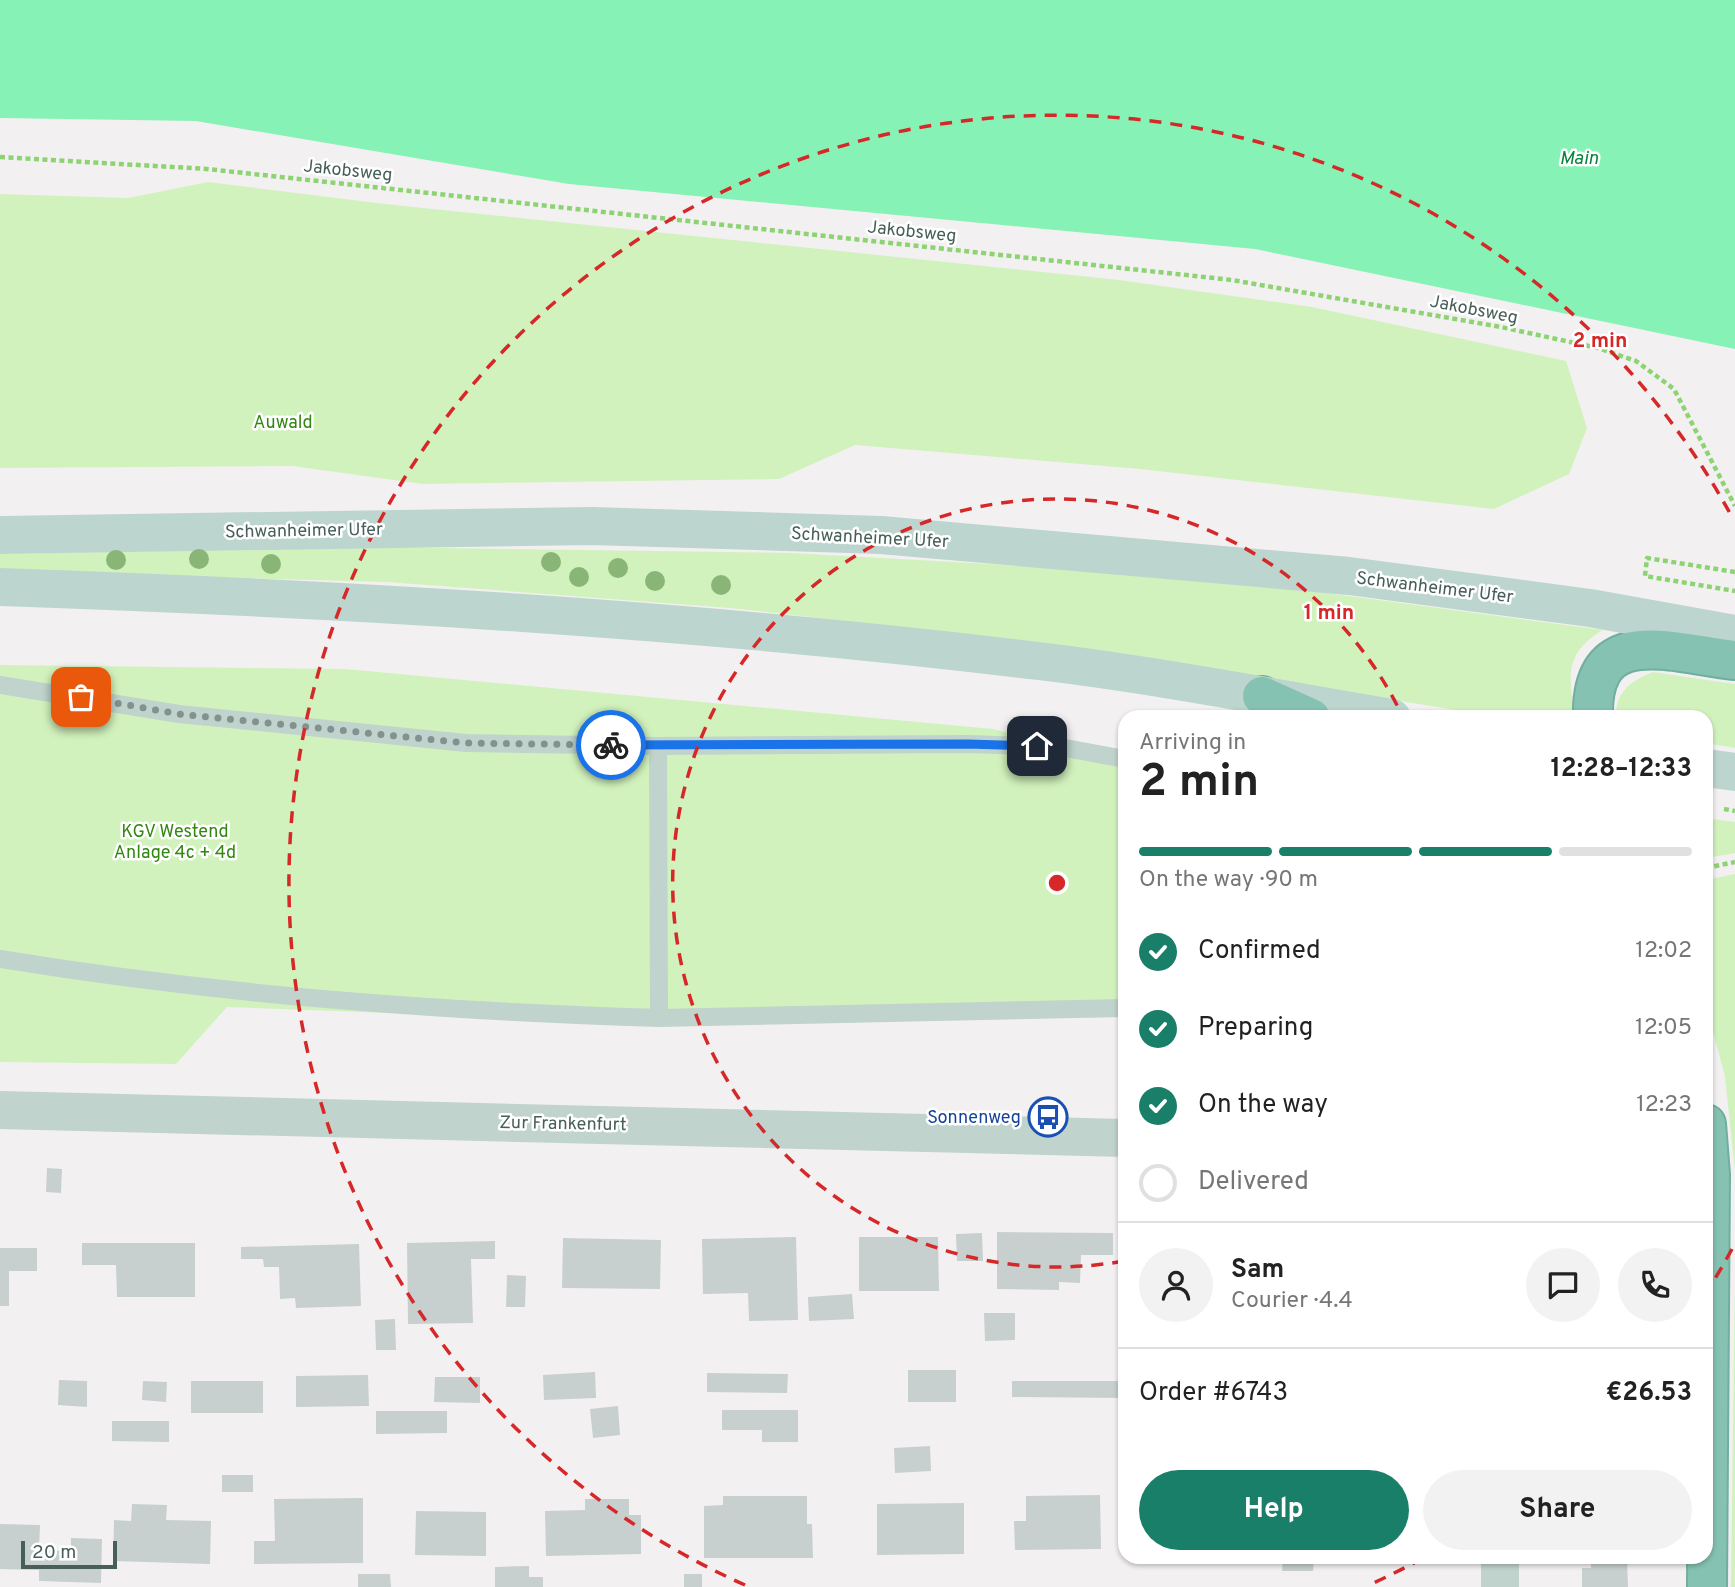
<!DOCTYPE html>
<html lang="en">
<head>
<meta charset="utf-8">
<style>
  :root { --surface:#fff; --page:#f2f2f2; --text:#222; --muted:#767676; --line:#e0e0e0; --accent:#197f69 }
  body { margin:0; font-family:Overpass,sans-serif; background:var(--page); color:var(--text); height:100vh; display:flex; flex-direction:column; font-size:26px; white-space:nowrap }
  * { box-sizing:border-box; margin:0 }
  p { font-size:23px; color:var(--muted) }
  .icon { flex:none; width:38px; height:38px; fill:none; stroke:currentColor; stroke-width:2; stroke-linecap:round; stroke-linejoin:round }
  .map { position:relative; flex:1; overflow:hidden }
  .drawer { position:absolute; left:1118px; top:710px; width:595px; height:854px; display:flex; flex-direction:column; background:var(--surface); border-radius:21px; box-shadow:0 2px 5px #0004 }
  .drawer>* { flex:none }
  .scale { position:absolute; left:21px; bottom:18px; width:96px; box-sizing:border-box; padding-left:7px; border:4px solid #475f58; border-top:0; font-size:19px; line-height:24px; white-space:nowrap; color:#475f58; -webkit-text-stroke:5px #fff; paint-order:stroke }
  .pin { position:absolute; display:grid; place-items:center; width:60px; height:60px; color:#fff; margin:-30px; border-radius:14px; box-shadow:0 4px 10px #0006 }
  .courier { position:absolute; display:grid; place-items:center; width:70px; height:70px; margin:-35px; border:5px solid #1a73e8; border-radius:50%; background:#fff; color:#222; box-shadow:0 2px 9px #0007 }
  .head em { font-style:normal; font-weight:700 }
  .head div { display:flex; flex-direction:column-reverse }
  .head { display:flex; align-items:center; justify-content:space-between; height:119px; padding:0 21px }
  h1 { font-size:46px; font-weight:700; line-height:52px }
  .bar { display:grid; grid-template-columns:repeat(4,1fr); gap:10px 7px; align-content:center; height:84px; padding:0 21px }
  .bar i { height:9px; border-radius:5px; background:var(--line) }
  .bar .selected { background:var(--accent) }
  .bar p { grid-column:span 4 }
  .line { display:flex; align-items:center; gap:18px; padding:0 21px; border-top:2px solid var(--line) }
  .line div { flex:1 }
  .round { display:grid; place-items:center; flex:none; width:74px; height:74px; border-radius:37px; background:var(--page) }
  ol { padding:0 21px; list-style:none }
  li { display:flex; align-items:center; gap:21px; height:77px }
  li p { margin-inline-start:auto }
  li .icon { padding:7px; border-radius:50%; background:var(--accent); color:#fff; stroke-width:4 }
  li:last-child { color:var(--muted) }
  li i { width:38px; height:38px; border:4px solid var(--line); border-radius:50% }
  .action { display:flex; gap:14px; margin-top:auto; padding:14px 21px }
  .action a { flex:1; height:80px; border-radius:42px; background:var(--accent); color:#fff; font-size:28px; font-weight:700; line-height:80px; text-align:center }
  .action a+a { background:var(--page); color:var(--text) }
  .map>svg:first-child { display:block }
  .green { fill:#d2f2bd }
  .water { fill:#87f2b5 }
  .building { fill:#c7d0cf }
  .lines { fill:none; stroke-linecap:round; stroke-linejoin:round }
  .motorway-casing { stroke:#70ae9e; stroke-width:42 }
  .path { stroke:#8dd372; stroke-width:4.5; stroke-dasharray:5 3.5; stroke-linecap:butt }
  .service { stroke:#c0d3cd; stroke-width:18 }
  .tertiary { stroke:#c0d3cd; stroke-width:38 }
  .secondary { stroke:#bdd5cf; stroke-width:38 }
  .motorway { stroke:#85c2b2; stroke-width:38 }
  .tree { fill:#89b676 }
  .done { stroke:#83928e; stroke-width:7; stroke-dasharray:0 12.6 }
  .route { stroke:#1a73e8; stroke-width:9 }
  .ring { fill:none; stroke:#d62828; stroke-width:3.5; stroke-dasharray:12 9 }
  .labels { text-anchor:middle; stroke-width:5; stroke-linejoin:round; paint-order:stroke }
  .street-label { font-size:18px; fill:#475f58; stroke:#fff }
  .park-label { font-size:18px; fill:#328711; stroke:#fff }
  .transit-label { font-size:18px; fill:#164399; stroke:#fff; text-anchor:end }
  .water-label { font-size:19px; font-style:italic; fill:#07843d; stroke:#fff }
  .centre { fill:#d62828; stroke:#fff; stroke-width:3.5 }
  .ring-label { font-size:21px; text-anchor:middle; font-weight:bold; fill:#d62828; stroke:#fff; stroke-width:5; stroke-linejoin:round; paint-order:stroke }
</style>
</head>
<body>
<div class="map">
<svg width="1735" height="1587" viewBox="0 0 1735 1587">
  <rect width="100%" height="100%" fill="#f3f0f2"/>
  <path class="green" d="M208,182L385,204L1119,280L1312,307L1566,361L1587,428L1569,474L1494,509L1140,469L855,445L779,479L423,484L292,466L0,468V194L128,198Z
    M362,547L791,553L1026,566L1319,592L1603,630C1564,653 1568,677 1576,717L1504,718L1060,645L730,608L387,582L0,572V554Z
    M0,665L345,669L993,729L1125,761V1014L713,1025L227,1007L176,1064L0,1062Z
    M1653,672L1735,684V748L1706,743V718L1616,717C1615,692 1632,680 1653,672Z
    M1706,818L1735,822V853L1706,858Z
    M1735,874V1170L1725,1077L1706,1005V880Z
    M1735,1274V1587H1731Z"/>
  <path class="water" d="M0,0H1735V349L1255,249L569,184L196,121L0,118Z"/>
  <path class="building" d="M47,1168L62,1169L61,1193L46,1192Z
    M997,1232L1113,1233V1255H1081L1080,1283L1059,1282V1290L997,1289Z
    M982,1233L983,1261H957L956,1234Z
    M796,1237L798,1320L749,1321L748,1293L703,1294L702,1239Z
    M859,1237H938L939,1291H859Z
    M563,1238L661,1240L660,1289L562,1288Z
    M495,1241V1259H471L473,1323L408,1324L407,1243Z
    M82,1243H195V1297H117L116,1265H82Z
    M359,1244L361,1306L296,1308L295,1298L280,1299L279,1267H264L263,1259H241V1247Z
    M0,1248H37V1271H9V1306H0Z
    M507,1275L526,1276L525,1307H506Z
    M852,1294L854,1319L809,1321L808,1297Z
    M984,1313H1015V1340L985,1341Z
    M395,1319L396,1350H376L375,1320Z
    M908,1370H956V1402H908Z
    M595,1372L596,1398L544,1400L543,1375Z
    M707,1373L788,1374L787,1393L707,1392Z
    M368,1375L369,1406L296,1407V1376Z
    M435,1377H480V1403L434,1402Z
    M59,1380L87,1381V1407L58,1405Z
    M143,1381L167,1382L166,1402L142,1400Z
    M191,1381H263V1413H191Z
    M1012,1381H1125V1398L1012,1397Z
    M618,1406L620,1435L593,1438L590,1409Z
    M722,1410H798V1442H762V1430H722Z
    M376,1411H447V1433L376,1434Z
    M112,1421H169V1442L112,1441Z
    M930,1446L931,1471L895,1473L894,1448Z
    M222,1475H253V1492H222Z
    M1100,1495L1101,1549L1015,1550L1014,1521H1026V1496Z
    M723,1496H807V1524H812L813,1558H704V1506L723,1505Z
    M363,1498V1563L254,1564V1541H275L274,1499Z
    M585,1499H629V1515H641V1554L546,1556L545,1511L585,1510Z
    M964,1503V1554L877,1555V1504Z
    M132,1504L167,1505L166,1520L211,1521L210,1564L113,1561L114,1520L131,1521Z
    M416,1511L486,1512V1556L415,1555Z
    M0,1524L40,1525L39,1550L71,1551V1538L102,1539L101,1583L39,1581V1570L0,1569Z
    M1283,1558H1314L1313,1571H1282Z
    M1591,1558H1627L1628,1587H1582V1568H1591Z
    M529,1566V1577H543V1587H495V1567Z
    M358,1574H390L391,1587H358Z
    M684,1574H702V1587H684Z"/>
  <g class="lines">
    <g class="motorway-casing">
      <path id="motorway" d="M1262,696L1311,718
        M1593,718C1590,620 1674,654 1735,660
        M1706,1124L1710,1175L1707,1587"/>
    </g>
    <path class="path" d="M0,157L207,169L1232,280L1501,327L1598,348L1636,361L1674,389L1735,506
      M1735,572L1647,558L1645,576L1735,591
      M1724,809L1735,811
      M1706,868L1735,862"/>
    <path class="service" d="M0,685L179,714L466,743L658,746L968,744L1060,747L1125,759
      M658,746L659,1018L1125,1008
      M0,959C219,995 437,1011 659,1018"/>
    <path class="tertiary" d="M0,1110L1125,1138
      M1500,1558V1587"/>
    <path class="secondary" d="M0,535L592,526L881,535L1349,576L1590,608L1735,634
      M0,587C347,599 693,619 1038,661C1156,675 1274,698 1392,718
      M1706,768L1735,772"/>
    <use href="#motorway" class="motorway"/>
  </g>
  <g class="tree">
    <circle cx="199" cy="559" r="10"/>
    <circle cx="116" cy="560" r="10"/>
    <circle cx="551" cy="562" r="10"/>
    <circle cx="271" cy="564" r="10"/>
    <circle cx="618" cy="568" r="10"/>
    <circle cx="579" cy="577" r="10"/>
    <circle cx="655" cy="581" r="10"/>
    <circle cx="721" cy="585" r="10"/>
  </g>
  <g class="lines">
    <path class="done" d="M81,697L179,714L466,743L611,745"/>
    <path class="route" d="M611,745L968,744L1037,746"/>
  </g>
  <g class="ring">
    <path d="M1124 1261A384 384 0 1 1 1402 715"/>
    <path d="M1732 1249A768 768 0 0 1 1708 1290M1423 1558A768 768 0 0 1 1369 1585M745 1585A768 768 0 1 1 1732 517"/>
  </g>
  <defs>
    <g id="bus-ring" transform="scale(2.0125)"><circle r="9.5" fill="#fff" stroke="#1a4fb4" stroke-width="1.5"/><path d="M-5-6H5V4H4V6H2V4H-2V6H-4V4H-5ZM-3.5-4V0h7V-4ZM-3.5 1.2v1.5H-2V1.2ZM2 1.2v1.5H3.5V1.2Z" fill="#1a4fb4"/></g>
  </defs>
  <g fill-rule="evenodd">
    <use href="#bus-ring" x="1048" y="1117"/>
  </g>
  <g class="labels">
    <g class="street-label">
      <text transform="translate(348 170) rotate(6)" y="6">Jakobsweg</text>
      <text transform="translate(912 231) rotate(6)" y="6">Jakobsweg</text>
      <text transform="translate(1474 309) rotate(11)" y="6">Jakobsweg</text>
      <text transform="translate(304 530) rotate(-1)" y="6">Schwanheimer Ufer</text>
      <text transform="translate(870 537) rotate(3)" y="6">Schwanheimer Ufer</text>
      <text transform="translate(1435 587) rotate(7)" y="6">Schwanheimer Ufer</text>
      <text transform="translate(563 1123) rotate(1)" y="6">Zur Frankenfurt</text>
    </g>
    <g class="park-label">
      <text x="283" y="428">Auwald</text>
      <text x="175" y="837">KGV Westend<tspan x="175" dy="21">Anlage 4c + 4d</tspan></text>
    </g>
    <g class="transit-label">
      <text x="1021" y="1123">Sonnenweg</text>
    </g>
    <g class="water-label">
      <text x="1579" y="164">Main</text>
    </g>
  </g>
  <circle cx="1057" cy="883" r="10" class="centre"/>
  <g class="ring-label">
    <text x="1600" y="347">2 min</text>
    <text x="1329" y="619">1 min</text>
  </g>
</svg>
<div class="scale">20 m</div>
<div class="pin" style="left:81px;top:697px;background:#ea580c"><svg class="icon" aria-label="bag" viewBox="0 0 24 24"><path d="M5 8h14l-1 12H6zM9 8a3 3 0 0 1 6 0"/></svg></div>
<div class="pin" style="left:1037px;top:746px;background:#1f2937"><svg class="icon" aria-label="home" viewBox="0 0 24 24"><path d="M3 11l9-7 9 7M6 9v11h12V9"/></svg></div>
<div class="courier" style="left:611px;top:745px"><svg class="icon" aria-label="bike" viewBox="0 0 24 24"><circle cx="6" cy="16" r="4"/><circle cx="18" cy="16" r="4"/><path d="M6 16l4-8h5l3 8M10 8l3 8H6M13 5h3"/></svg></div>
<section class="drawer">
<div class="head"><div><h1>2 min</h1><p>Arriving in</p></div><em>12:28–12:33</em></div>
<div class="bar"><i class="selected"></i><i class="selected"></i><i class="selected"></i><i></i><p>On the way · 90 m</p></div>
<ol>
<li><svg class="icon" aria-label="check" viewBox="0 0 24 24"><path d="M5 12l5 5 9-10"/></svg>Confirmed<p>12:02</p></li>
<li><svg class="icon" aria-label="check" viewBox="0 0 24 24"><path d="M5 12l5 5 9-10"/></svg>Preparing<p>12:05</p></li>
<li><svg class="icon" aria-label="check" viewBox="0 0 24 24"><path d="M5 12l5 5 9-10"/></svg>On the way<p>12:23</p></li>
<li><i></i>Delivered</li>
</ol>
<div class="line" style="height:126px"><a class="round"><svg class="icon" aria-label="person" viewBox="0 0 24 24"><circle cx="12" cy="8" r="4"/><path d="M4 21q1-7 8-7t8 7"/></svg></a><div><b>Sam</b><p>Courier · 4.4</p></div><a class="round"><svg class="icon" aria-label="chat" viewBox="0 0 24 24"><path d="M4 5h16v11H9l-5 4z"/></svg></a><a class="round"><svg class="icon" aria-label="phone" viewBox="0 0 24 24"><path d="M5 4h4l2 5-3 2q2 4 5 5l2-3 5 2v4C11 20 4 13 5 4z"/></svg></a></div>
<div class="line" style="height:91px"><div>Order #6743</div><b>€26.53</b></div>
<div class="action"><a>Help</a><a>Share</a></div>
</section>
</div>
</body>
</html>
